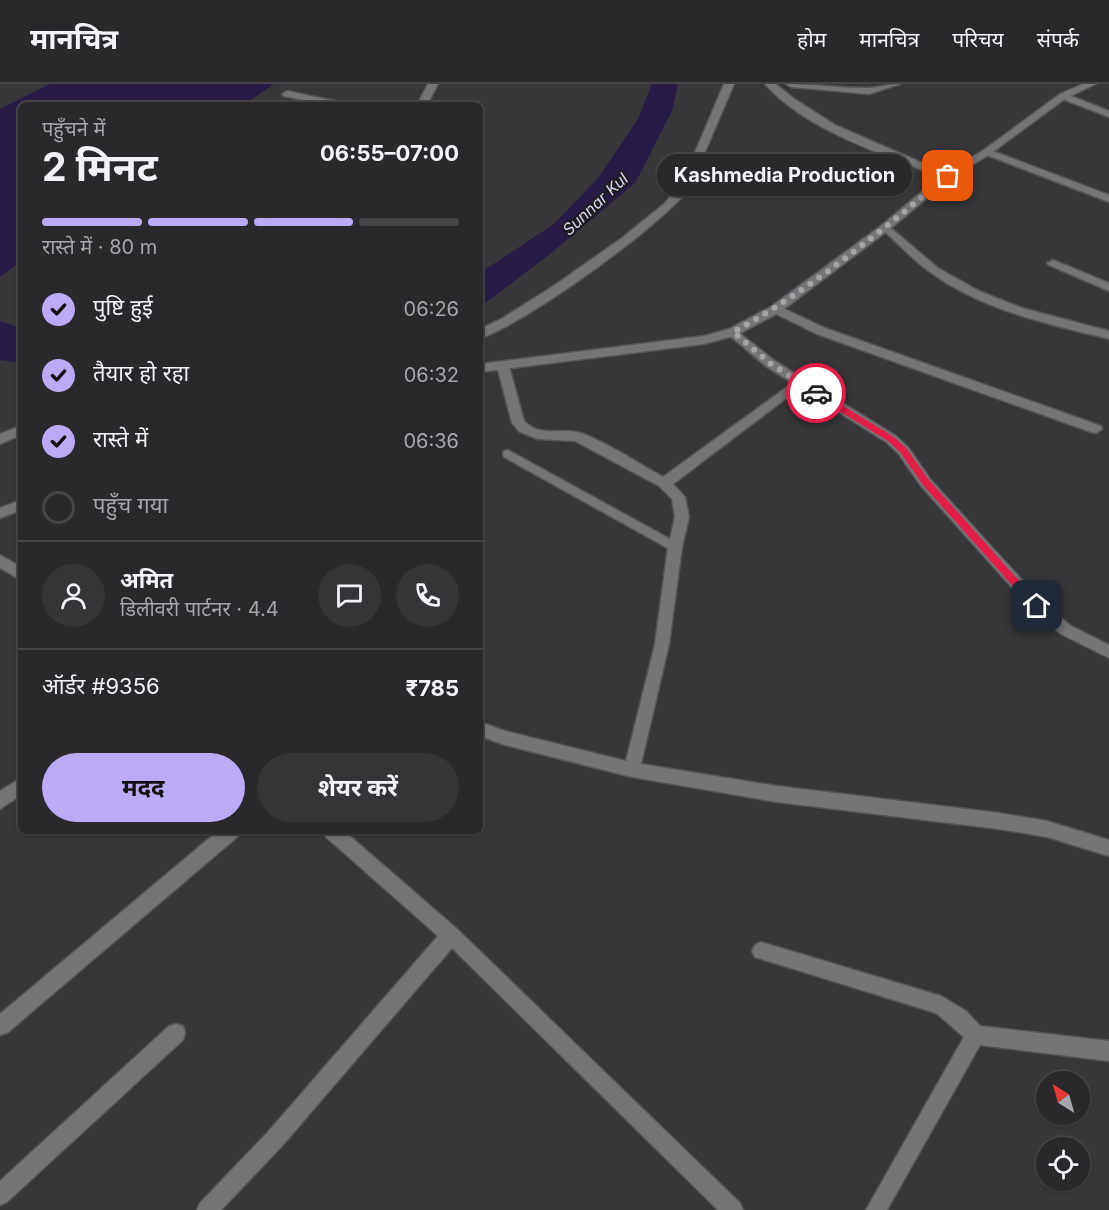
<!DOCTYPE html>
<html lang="hi">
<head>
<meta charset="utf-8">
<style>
  :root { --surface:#29282b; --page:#353437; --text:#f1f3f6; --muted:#a5a6a9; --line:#454447; --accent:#bcaaf6 }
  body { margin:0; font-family:Inter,"Noto Sans Devanagari",sans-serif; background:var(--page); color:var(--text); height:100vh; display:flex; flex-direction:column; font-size:22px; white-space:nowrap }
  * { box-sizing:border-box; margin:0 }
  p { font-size:20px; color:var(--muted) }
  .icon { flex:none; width:33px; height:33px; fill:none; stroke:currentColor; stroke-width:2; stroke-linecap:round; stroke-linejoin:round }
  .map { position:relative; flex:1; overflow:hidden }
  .sheet { position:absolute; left:18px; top:18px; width:465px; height:732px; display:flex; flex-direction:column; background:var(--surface); border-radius:9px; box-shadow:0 2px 4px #0004,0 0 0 2px var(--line) }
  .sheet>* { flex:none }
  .needle { width:39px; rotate:323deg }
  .buttons { position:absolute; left:1036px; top:987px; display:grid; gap:12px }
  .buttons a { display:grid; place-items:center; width:54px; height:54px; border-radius:50%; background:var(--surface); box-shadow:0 2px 4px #0004,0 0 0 2px var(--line); font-size:30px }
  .pin { position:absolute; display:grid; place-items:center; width:51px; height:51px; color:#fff; margin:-26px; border-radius:12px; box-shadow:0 3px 9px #0006 }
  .courier { position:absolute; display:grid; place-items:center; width:60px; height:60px; margin:-30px; border:4px solid #e11d48; border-radius:50%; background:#fff; color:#222; box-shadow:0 2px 8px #0007 }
  .bubble { position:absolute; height:42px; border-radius:21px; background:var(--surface); box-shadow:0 2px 4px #0004,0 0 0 2px var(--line); font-size:20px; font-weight:700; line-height:42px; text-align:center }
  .overview em { font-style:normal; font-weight:700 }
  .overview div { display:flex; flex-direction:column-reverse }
  .overview { display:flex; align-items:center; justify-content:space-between; height:102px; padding:0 24px }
  h1 { font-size:39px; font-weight:700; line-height:45px }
  .bar { display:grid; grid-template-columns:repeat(4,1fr); gap:9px 6px; align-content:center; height:72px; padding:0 24px }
  .bar i { height:8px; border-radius:4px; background:var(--line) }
  .bar .current { background:var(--accent) }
  .bar p { grid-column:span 4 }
  .line { display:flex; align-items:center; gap:15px; padding:0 24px; border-top:2px solid var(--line) }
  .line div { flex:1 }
  .round { display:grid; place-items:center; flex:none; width:63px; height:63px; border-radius:32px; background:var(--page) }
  ol { padding:0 24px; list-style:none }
  li { display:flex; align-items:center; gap:18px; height:66px }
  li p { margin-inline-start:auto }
  li .icon { padding:6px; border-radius:50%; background:var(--accent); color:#111; stroke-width:4 }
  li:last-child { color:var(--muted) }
  li i { width:33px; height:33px; border:3px solid var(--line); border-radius:50% }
  .primary-button { display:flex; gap:12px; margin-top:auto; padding:12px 24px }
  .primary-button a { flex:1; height:69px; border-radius:36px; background:var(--accent); color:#111; font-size:24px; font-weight:700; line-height:69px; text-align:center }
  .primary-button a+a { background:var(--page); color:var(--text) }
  header { display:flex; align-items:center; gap:36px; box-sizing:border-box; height:84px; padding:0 30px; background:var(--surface); border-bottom:2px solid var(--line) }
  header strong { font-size:28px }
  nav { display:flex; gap:33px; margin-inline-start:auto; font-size:21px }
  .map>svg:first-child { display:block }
  .water { fill:#281b45 }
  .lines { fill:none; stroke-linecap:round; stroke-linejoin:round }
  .lane-casing { stroke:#545456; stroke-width:3 }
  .street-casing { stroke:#545456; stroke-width:3 }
  .secondary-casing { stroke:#545456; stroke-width:3 }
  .lane { fill:#757477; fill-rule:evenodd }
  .street { fill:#757477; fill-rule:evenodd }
  .secondary { fill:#757477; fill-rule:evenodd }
  .route { fill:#e11d48 }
  .done { stroke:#a5a4a7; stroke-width:6; stroke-dasharray:0 10.8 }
  .labels { text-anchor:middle; stroke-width:4.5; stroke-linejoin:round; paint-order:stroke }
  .far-water-label { font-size:16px; font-style:italic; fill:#dbd5f4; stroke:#1e1e1f }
</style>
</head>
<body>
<header>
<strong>मानचित्र</strong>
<nav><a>होम</a><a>मानचित्र</a><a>परिचय</a><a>संपर्क</a></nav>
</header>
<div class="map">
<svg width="1109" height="1126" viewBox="0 0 1109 1126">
  <rect width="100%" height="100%" fill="#373639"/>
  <path class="water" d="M50,0H274L243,21H21V177L0,193V25Z
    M652,0H678L672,27L635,99L550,170L480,223V189L554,140L599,93L638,35Z
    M0,237L21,244V279L0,276Z"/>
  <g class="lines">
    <g class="lane-casing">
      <path id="lane" d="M508,366L679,460L681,463L679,466H671L504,373L503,370L504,367Z"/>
    </g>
    <g class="street-casing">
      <path id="street" d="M428,0H438L427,21H417Z
        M724,0H734C724,23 715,45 705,68C701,79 697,92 691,102C667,138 522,242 480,254V245L503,234L555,201L622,154L664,120L682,99Z
        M765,0H776L793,14L835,41L952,92L943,94C886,71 808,48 765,0Z
        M786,0C813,0 840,4 867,4C878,4 888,0 900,0L869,10L791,3Z
        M287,7L340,18L345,21H326L284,12L282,10Z
        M1060,10H1066L1109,27V33L1060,14Z
        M984,66H990L1109,111V118L984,70Z
        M886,140L938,184L979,207L1022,224L1109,247V255C1048,240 982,226 930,188C913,176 898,159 882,145L881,143Z
        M1053,176L1109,199V207L1049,181L1047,179Z
        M776,221L825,244L1101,342L1102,345L1096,349L1091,348L817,250L772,228L770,225Z
        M733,244L775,277L896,352L908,363L931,396L1042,518L1071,542L1109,561V574L1061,550L1032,526L921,402L898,369L886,358L767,283L729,251V245Z
        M503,278L509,282L524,337C540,354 561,343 581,349C608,359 638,379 663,393L787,303H795L797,306L673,400L685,413L689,433L682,463L669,560L641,680L777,702L999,729L1047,737L1109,756V772L1047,753L999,745L777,718L632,693L505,661L480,652V638L505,647L626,677L655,560L668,463L675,433L672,415L659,402L575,357L538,355L520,348L512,339L497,282Z
        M21,342V351L0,360V350Z
        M0,471L21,483V496L0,484Z
        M21,694V711L0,725V707Z
        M218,747H239L237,753L7,949L0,951V930Z
        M324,747H344L457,845L740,1119L743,1126H718L452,864L282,1062L221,1126H197L200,1119L268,1048L438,852L326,753Z
        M761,858L941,912L966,927L980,942L1109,957V977L980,961L887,1126H866L964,953L936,929L755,873L752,867L755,861Z
        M176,940L183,942L185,949L183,956L7,1118L0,1121V1097L169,942Z"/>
    </g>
    <g class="secondary-casing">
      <path id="secondary" d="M1083,0H1096L1066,14L990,70L951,94L890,145L780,228L737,251L704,260L480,288V280L704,252L729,245L772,222L882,141L943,90L984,66L1060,10Z
        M21,416V426L0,434V424Z"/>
    </g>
    <use href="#lane" class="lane"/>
    <use href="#street" class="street"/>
    <use href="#secondary" class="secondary"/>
  </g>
  <path class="route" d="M813,307H819L894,353L906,364L929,396L1040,520V525H1033L923,401L900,368L888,357L813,311Z"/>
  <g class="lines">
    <path class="done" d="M816,309L771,280L733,248C811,206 879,148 948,92"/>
  </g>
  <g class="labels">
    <g class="far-water-label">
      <text transform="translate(595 120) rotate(-43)" y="6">Sunnar Kul</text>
    </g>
  </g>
</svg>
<div class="buttons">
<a><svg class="needle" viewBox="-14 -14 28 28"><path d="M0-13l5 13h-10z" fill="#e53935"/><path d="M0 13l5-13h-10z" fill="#a5a6a9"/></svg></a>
<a><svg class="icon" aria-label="locate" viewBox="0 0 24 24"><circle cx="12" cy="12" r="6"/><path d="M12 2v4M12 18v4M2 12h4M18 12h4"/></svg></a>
</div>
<div class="pin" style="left:948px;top:92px;background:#ea580c"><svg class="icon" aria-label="bag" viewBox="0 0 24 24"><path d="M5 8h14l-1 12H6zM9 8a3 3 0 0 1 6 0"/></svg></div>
<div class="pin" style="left:1037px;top:522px;background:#1f2937"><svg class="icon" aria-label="home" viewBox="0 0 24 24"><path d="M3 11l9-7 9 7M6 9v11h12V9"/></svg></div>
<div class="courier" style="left:816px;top:309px"><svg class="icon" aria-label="car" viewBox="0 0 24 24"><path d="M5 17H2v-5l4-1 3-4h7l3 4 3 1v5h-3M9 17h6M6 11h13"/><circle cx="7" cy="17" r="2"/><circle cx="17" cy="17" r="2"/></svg></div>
<div class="bubble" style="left:657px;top:70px;width:255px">Kashmedia Production</div>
<section class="sheet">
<div class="overview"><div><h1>2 मिनट</h1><p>पहुँचने में</p></div><em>06:55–07:00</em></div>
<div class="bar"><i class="current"></i><i class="current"></i><i class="current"></i><i></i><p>रास्ते में · 80 m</p></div>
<ol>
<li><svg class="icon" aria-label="check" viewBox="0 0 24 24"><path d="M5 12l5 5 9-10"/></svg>पुष्टि हुई<p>06:26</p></li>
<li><svg class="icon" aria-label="check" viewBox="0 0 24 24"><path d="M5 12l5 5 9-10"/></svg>तैयार हो रहा<p>06:32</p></li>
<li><svg class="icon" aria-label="check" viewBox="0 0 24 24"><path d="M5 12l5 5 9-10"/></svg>रास्ते में<p>06:36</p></li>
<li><i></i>पहुँच गया</li>
</ol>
<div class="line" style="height:108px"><a class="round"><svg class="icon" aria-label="person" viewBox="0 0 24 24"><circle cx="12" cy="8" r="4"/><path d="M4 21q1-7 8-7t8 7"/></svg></a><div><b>अमित</b><p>डिलीवरी पार्टनर · 4.4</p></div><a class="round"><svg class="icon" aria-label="chat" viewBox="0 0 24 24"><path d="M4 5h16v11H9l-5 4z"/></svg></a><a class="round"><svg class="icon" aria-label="phone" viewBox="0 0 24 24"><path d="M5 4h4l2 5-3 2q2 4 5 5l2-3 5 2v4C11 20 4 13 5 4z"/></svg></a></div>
<div class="line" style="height:78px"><div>ऑर्डर #9356</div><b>₹785</b></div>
<div class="primary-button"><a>मदद</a><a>शेयर करें</a></div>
</section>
</div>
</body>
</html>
